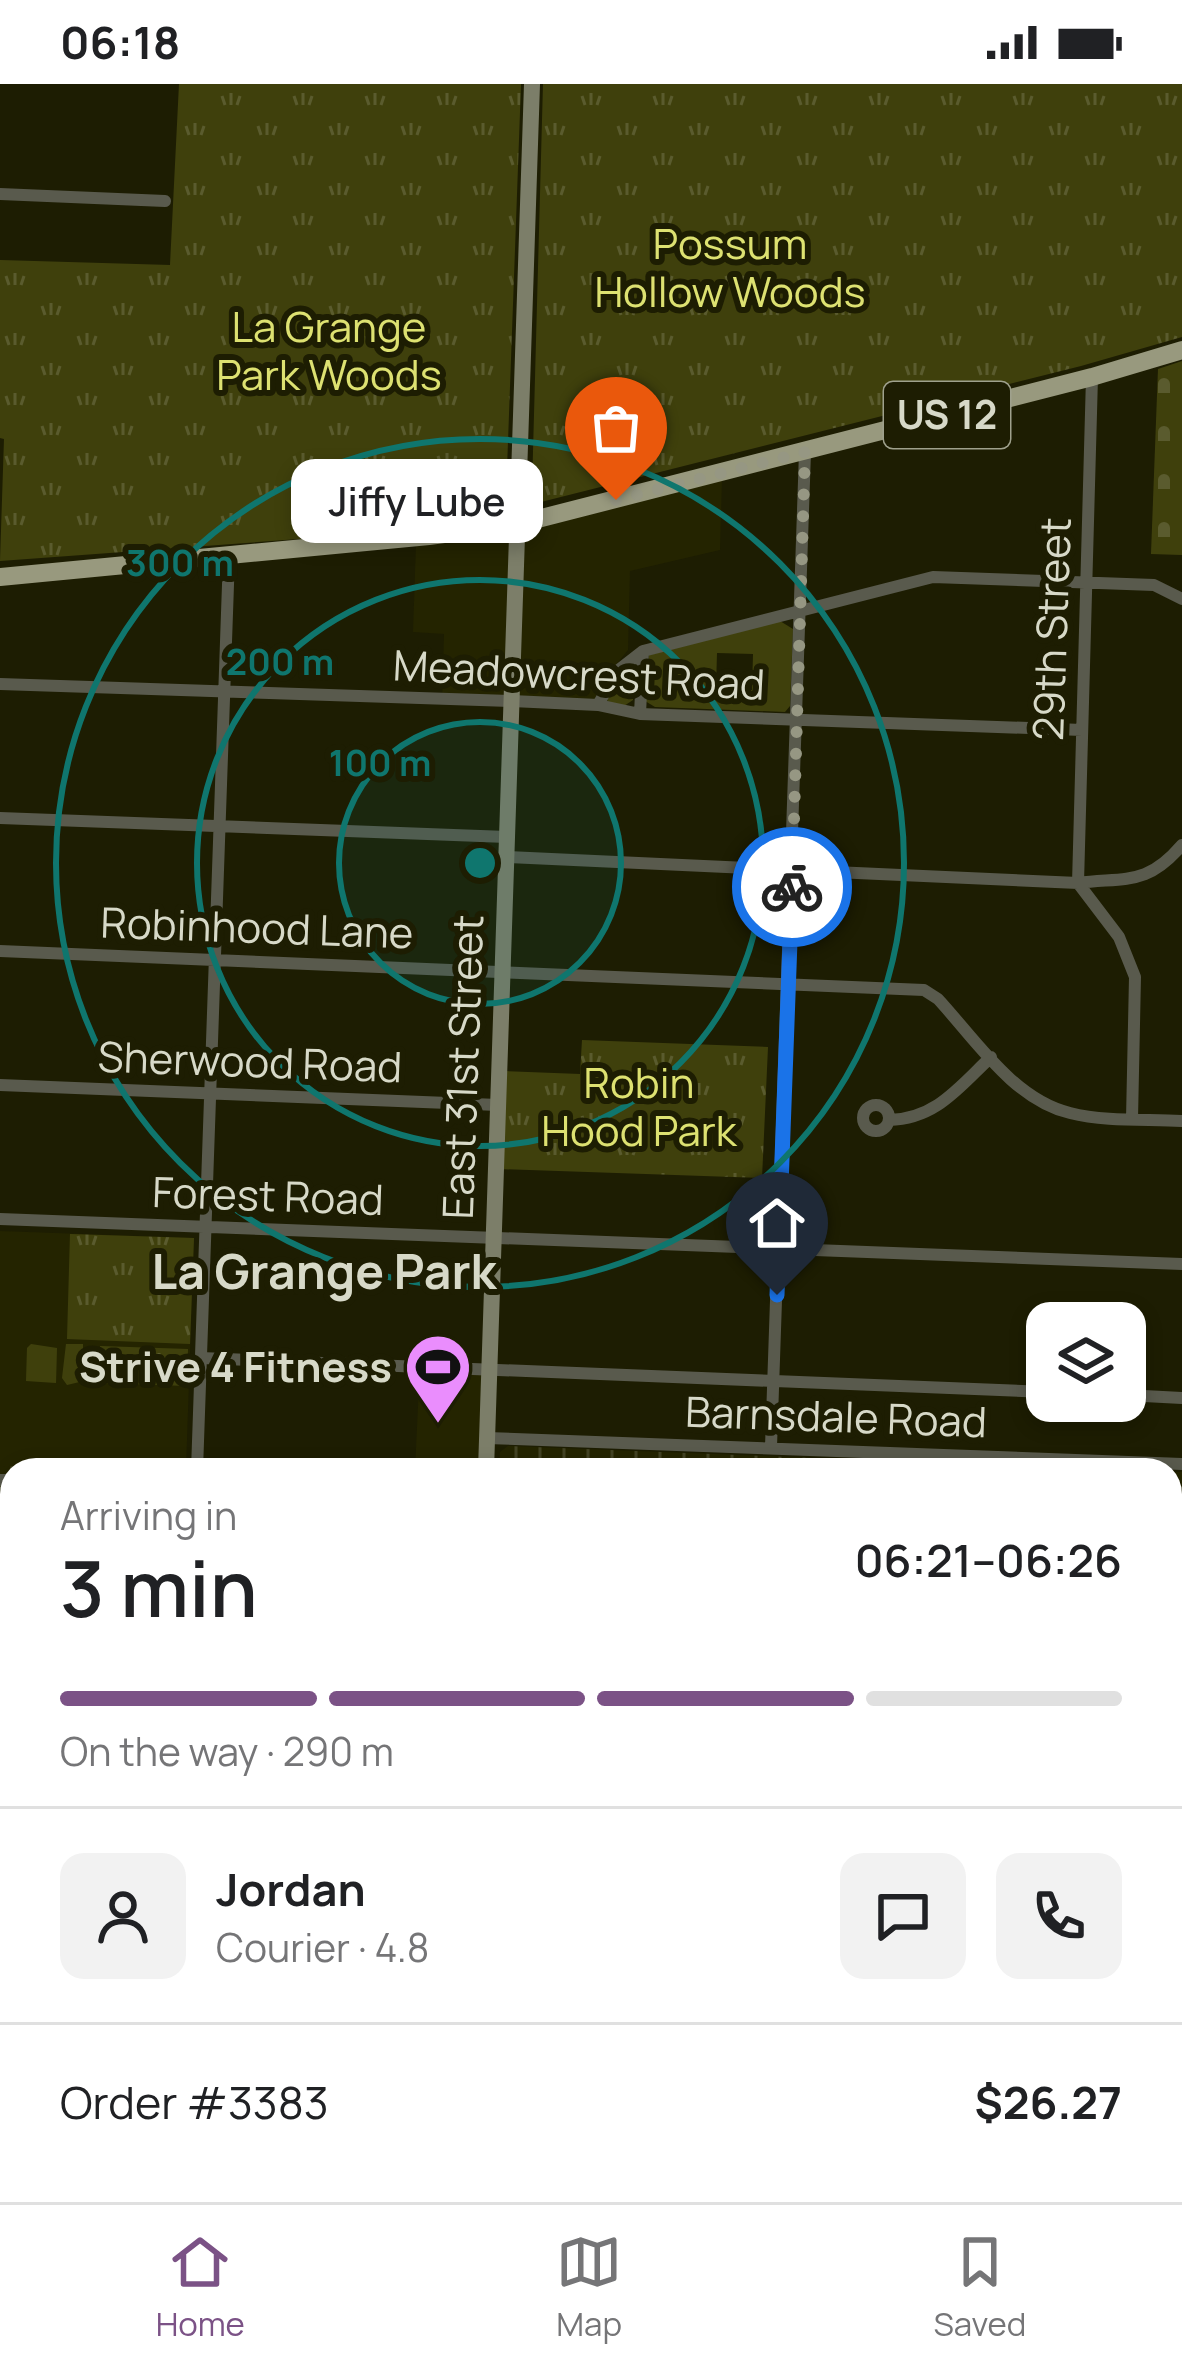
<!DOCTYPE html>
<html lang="en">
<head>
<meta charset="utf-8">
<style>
  :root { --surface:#fff; --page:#f2f2f2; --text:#202124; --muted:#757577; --line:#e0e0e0; --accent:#7b5286 }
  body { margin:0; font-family:Manrope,sans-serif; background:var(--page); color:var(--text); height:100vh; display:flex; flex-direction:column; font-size:45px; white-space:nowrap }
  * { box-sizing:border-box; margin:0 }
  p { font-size:39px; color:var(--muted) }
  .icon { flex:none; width:66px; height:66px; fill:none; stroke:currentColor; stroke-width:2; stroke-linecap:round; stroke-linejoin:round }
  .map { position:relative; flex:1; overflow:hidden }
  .details { position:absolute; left:0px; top:1374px; width:1182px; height:744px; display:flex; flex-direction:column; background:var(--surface); border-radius:36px 36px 0 0; box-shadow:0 6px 18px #0003 }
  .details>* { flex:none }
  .controls { position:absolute; left:1026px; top:1218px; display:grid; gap:24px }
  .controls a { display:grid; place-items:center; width:120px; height:120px; border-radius:24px; background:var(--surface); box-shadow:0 6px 18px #0003; font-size:60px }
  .pin { position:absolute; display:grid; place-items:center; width:102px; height:102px; color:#fff; margin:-123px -51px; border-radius:50% 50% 50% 0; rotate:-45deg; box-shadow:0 0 12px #0007 }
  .pin .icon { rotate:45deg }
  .courier { position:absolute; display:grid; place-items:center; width:120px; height:120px; margin:-60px; border:9px solid #1a73e8; border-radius:50%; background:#fff; color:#222; box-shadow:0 3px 15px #0007 }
  .bubble { position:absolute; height:84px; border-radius:24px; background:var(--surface); box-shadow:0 6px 18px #0003; font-size:39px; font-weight:600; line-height:84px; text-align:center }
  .overview em { font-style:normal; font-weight:600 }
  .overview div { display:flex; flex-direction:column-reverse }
  .overview { display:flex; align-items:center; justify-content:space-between; height:204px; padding:0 60px }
  h1 { font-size:78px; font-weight:600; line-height:90px }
  .bar { display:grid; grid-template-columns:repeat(4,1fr); gap:18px 12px; align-content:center; height:144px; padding:0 60px }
  .bar i { height:15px; border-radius:9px; background:var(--line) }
  .bar .current { background:var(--accent) }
  .bar p { grid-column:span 4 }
  .line { display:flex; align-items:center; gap:30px; padding:0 60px; border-top:3px solid var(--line) }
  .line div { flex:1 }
  .round { display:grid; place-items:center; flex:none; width:126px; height:126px; border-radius:24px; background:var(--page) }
  .status { display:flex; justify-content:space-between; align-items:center; height:84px; padding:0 60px; background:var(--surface); direction:ltr }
  .status svg { height:33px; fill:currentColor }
  .dock { display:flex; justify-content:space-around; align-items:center; height:168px; border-top:3px solid var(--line); background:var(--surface); font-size:33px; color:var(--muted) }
  .dock a { display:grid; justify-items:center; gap:6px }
  .dock .current { color:var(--accent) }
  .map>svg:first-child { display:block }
  .built { fill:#242400 }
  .industrial { fill:url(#industrial-grid) }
  .green { fill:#3f400c; fill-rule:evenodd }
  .cemetery { fill:url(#cemetery-stones) }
  .park { fill:url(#park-tufts) }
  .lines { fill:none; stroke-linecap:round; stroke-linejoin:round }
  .street { stroke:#595a4d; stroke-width:12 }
  .secondary { stroke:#7c7e69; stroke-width:16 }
  .primary { stroke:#98997e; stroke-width:18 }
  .rail { stroke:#90917c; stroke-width:3 }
  .done { stroke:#969783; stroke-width:12; stroke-dasharray:0 21.6 }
  .route { stroke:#1a73e8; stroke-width:15 }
  .ring { fill:none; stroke:#0f766e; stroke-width:6 }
  .labels { text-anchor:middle; stroke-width:12; stroke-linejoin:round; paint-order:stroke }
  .shield { fill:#1d1d02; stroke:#9fa18d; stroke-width:3 }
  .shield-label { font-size:39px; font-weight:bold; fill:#d7d9c8 }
  .park-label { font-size:42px; fill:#dde171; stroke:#1d1d02 }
  .street-label { font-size:42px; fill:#d7d9c8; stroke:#1d1d02 }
  .poi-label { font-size:42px; font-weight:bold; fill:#d7d9c8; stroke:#1d1d02; text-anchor:end }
  .quarter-label { font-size:48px; font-weight:bold; fill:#d7d9c8; stroke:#1d1d02 }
  .centre { fill:#0f766e; stroke:#1d1d02; stroke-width:6 }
  .ring-label { font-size:36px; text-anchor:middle; font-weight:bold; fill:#0f766e; stroke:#1d1d02; stroke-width:12; stroke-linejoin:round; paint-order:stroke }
</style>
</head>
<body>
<div class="status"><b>06:18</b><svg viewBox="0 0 49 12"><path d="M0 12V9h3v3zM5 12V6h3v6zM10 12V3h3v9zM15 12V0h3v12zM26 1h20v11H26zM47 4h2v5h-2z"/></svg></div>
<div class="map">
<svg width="1182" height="2118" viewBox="0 0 1182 2118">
  <defs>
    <pattern id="industrial-grid" width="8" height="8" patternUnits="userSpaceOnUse" patternTransform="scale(3)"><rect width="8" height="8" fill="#242400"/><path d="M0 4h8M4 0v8" fill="none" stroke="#434324"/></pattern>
    <pattern id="cemetery-stones" width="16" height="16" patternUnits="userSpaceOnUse" patternTransform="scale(3)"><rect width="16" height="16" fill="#3f400c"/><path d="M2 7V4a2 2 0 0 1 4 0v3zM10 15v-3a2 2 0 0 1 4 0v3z" fill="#5a5b2e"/></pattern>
    <pattern id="park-tufts" width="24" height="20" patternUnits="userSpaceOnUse" patternTransform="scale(3)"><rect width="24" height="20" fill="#3f400c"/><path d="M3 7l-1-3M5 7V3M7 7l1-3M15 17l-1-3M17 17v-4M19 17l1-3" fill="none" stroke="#5a5b2e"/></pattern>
  </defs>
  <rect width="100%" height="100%" fill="#1d1d02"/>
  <path class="built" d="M722,395L720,466L630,487L628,566L606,593L592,624L515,621L523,444Z
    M514,444L509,620L442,618L444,550L413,548L416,459Z
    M0,1147L194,1154L186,1386H33L0,1382Z
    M420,1279L484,1283L481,1386H415Z"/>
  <path class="industrial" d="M508,1362L1123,1386H499L500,1368Z
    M0,1382L33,1383L12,1386V1486H0Z
    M1170,1388H1182V1536L1170,1535Z"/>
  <path class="green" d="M780,537L793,545L790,622L785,628L655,623L645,617L649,571ZM717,569L753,570L752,606L716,605Z
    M627,587L634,596L633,616L624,622L608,618L606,613L620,590Z"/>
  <path class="cemetery" d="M1182,277V471L1151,470L1158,285Z"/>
  <path class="park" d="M179,0H521L506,412L494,428L353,451L0,477L4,355L0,354V176L170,181Z
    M543,0H1182V253L1081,282L541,418L532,405Z
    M582,956L768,963L762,1094L499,1085L503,987L580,990Z
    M70,1150L194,1154L190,1260L67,1255Z
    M31,1260L57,1264L56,1299L26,1297L27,1264Z
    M66,1260H83V1281L92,1284V1295L67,1301L62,1294Z
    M100,1262L188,1265L187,1302L99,1299Z"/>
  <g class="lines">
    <path class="street" d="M0,110L165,117
      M1092,293L1078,799C1127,793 1147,802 1182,761
      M0,600L512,617L598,621L640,630L1082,646
      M598,621L616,588L643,567L933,493L1154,501L1182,515
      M640,630L643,567
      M0,734L507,753
      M506,773L1078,799L1119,853L1135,893L1132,1035
      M0,867L924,906L938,915C975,955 1014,1016 1070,1029C1106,1038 1146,1035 1182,1037
      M0,1001L498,1021
      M863 1034a13 13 0 1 1 26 0a13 13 0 1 1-26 0Z
      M889,1036C936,1035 959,1003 991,973
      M0,1135L1182,1180
      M201,1274L1047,1308
      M1125,1311L1182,1314
      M487,1354L1182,1380
      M771,1363L805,368
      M197,1386L229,472
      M0,1396H12
      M0,1631H12
      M1170,1677L1182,1678
      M0,1767H12
      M1170,1812H1182
      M1170,2093H1182
      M31,2118L32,2106
      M173,2118L174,2106
      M748,2118V2106
      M1035,2118L1036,2106"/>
    <path class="secondary" d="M486,1386L532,0
      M0,1903H12
      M1170,1949L1182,1950
      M255,2118L268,2106
      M461,2118V2106"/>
    <path class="primary" d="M0,493L429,452L518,440L1092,293L1182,266"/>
    <path class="rail" d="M0,1500H12
      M1170,1551H1182"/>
  </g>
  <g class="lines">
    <path class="done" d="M616,416L805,368L792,803"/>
    <path class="route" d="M777,1211L792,803"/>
  </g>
  <circle cx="480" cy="779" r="141" fill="#0f766e" fill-opacity=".12"/>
  <g class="ring">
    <circle cx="480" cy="779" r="141"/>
    <circle cx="480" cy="779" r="283"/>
    <circle cx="480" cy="779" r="424"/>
  </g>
  <defs>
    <g id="stadium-pin" transform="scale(3.45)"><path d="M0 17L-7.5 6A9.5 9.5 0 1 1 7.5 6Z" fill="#ea8dfd" stroke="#1d1d02"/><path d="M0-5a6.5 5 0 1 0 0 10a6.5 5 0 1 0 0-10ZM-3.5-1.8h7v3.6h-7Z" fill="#111"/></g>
  </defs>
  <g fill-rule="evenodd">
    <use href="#stadium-pin" x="438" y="1283"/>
  </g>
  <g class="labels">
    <rect class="shield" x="884" y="298" width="126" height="66" rx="9"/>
    <g class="shield-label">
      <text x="947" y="345">US 12</text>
    </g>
    <g class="park-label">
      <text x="730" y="175">Possum<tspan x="730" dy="48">Hollow Woods</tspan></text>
      <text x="329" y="258">La Grange<tspan x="329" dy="48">Park Woods</tspan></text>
      <text x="639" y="1014">Robin<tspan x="639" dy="48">Hood Park</tspan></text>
    </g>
    <g class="street-label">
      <text transform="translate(1052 545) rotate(-88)" y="15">29th Street</text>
      <text transform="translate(579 591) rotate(3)" y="15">Meadowcrest Road</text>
      <text transform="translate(257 844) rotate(2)" y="15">Robinhood Lane</text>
      <text transform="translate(250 978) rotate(2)" y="15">Sherwood Road</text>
      <text transform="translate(463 983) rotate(-88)" y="15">East 31st Street</text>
      <text transform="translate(268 1112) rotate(2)" y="15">Forest Road</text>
      <text transform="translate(836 1333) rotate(2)" y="15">Barnsdale Road</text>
    </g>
    <g class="poi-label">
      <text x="392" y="1298">Strive 4 Fitness</text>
    </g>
    <g class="quarter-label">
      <text x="324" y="1205">La Grange Park</text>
    </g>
  </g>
  <circle cx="480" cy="779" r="18" class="centre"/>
  <g class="ring-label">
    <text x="180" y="492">300 m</text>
    <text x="280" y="591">200 m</text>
    <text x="380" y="692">100 m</text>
  </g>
</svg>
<div class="controls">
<a><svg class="icon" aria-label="layers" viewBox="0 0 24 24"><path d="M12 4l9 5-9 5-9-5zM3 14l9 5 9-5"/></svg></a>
</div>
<div class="pin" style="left:616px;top:416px;background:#ea580c"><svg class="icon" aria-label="bag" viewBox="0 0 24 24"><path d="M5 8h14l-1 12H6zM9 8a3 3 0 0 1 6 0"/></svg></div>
<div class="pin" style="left:777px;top:1211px;background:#1f2937"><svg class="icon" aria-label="home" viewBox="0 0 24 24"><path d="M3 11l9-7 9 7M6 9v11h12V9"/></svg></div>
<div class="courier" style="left:792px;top:803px"><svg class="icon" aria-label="bike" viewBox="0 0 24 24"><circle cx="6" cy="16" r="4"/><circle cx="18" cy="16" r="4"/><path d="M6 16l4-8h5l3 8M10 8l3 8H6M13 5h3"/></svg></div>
<div class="bubble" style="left:291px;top:375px;width:252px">Jiffy Lube</div>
<section class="details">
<div class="overview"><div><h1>3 min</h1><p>Arriving in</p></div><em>06:21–06:26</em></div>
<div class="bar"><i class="current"></i><i class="current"></i><i class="current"></i><i></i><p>On the way · 290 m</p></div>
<div class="line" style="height:216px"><a class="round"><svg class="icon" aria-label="person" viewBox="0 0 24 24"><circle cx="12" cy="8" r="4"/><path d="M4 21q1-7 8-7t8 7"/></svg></a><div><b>Jordan</b><p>Courier · 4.8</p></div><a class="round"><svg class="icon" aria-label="chat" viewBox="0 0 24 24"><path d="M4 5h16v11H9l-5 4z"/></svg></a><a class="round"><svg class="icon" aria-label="phone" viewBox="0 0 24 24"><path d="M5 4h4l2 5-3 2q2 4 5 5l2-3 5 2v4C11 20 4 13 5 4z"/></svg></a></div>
<div class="line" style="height:156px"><div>Order #3383</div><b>$26.27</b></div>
</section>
</div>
<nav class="dock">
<a class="current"><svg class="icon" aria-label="home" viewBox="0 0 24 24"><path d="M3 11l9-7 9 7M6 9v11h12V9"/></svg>Home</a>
<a><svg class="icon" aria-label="map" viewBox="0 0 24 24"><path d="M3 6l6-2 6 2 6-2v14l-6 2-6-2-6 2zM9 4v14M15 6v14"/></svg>Map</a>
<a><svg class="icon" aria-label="saved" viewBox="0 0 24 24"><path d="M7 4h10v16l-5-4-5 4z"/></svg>Saved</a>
</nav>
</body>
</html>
